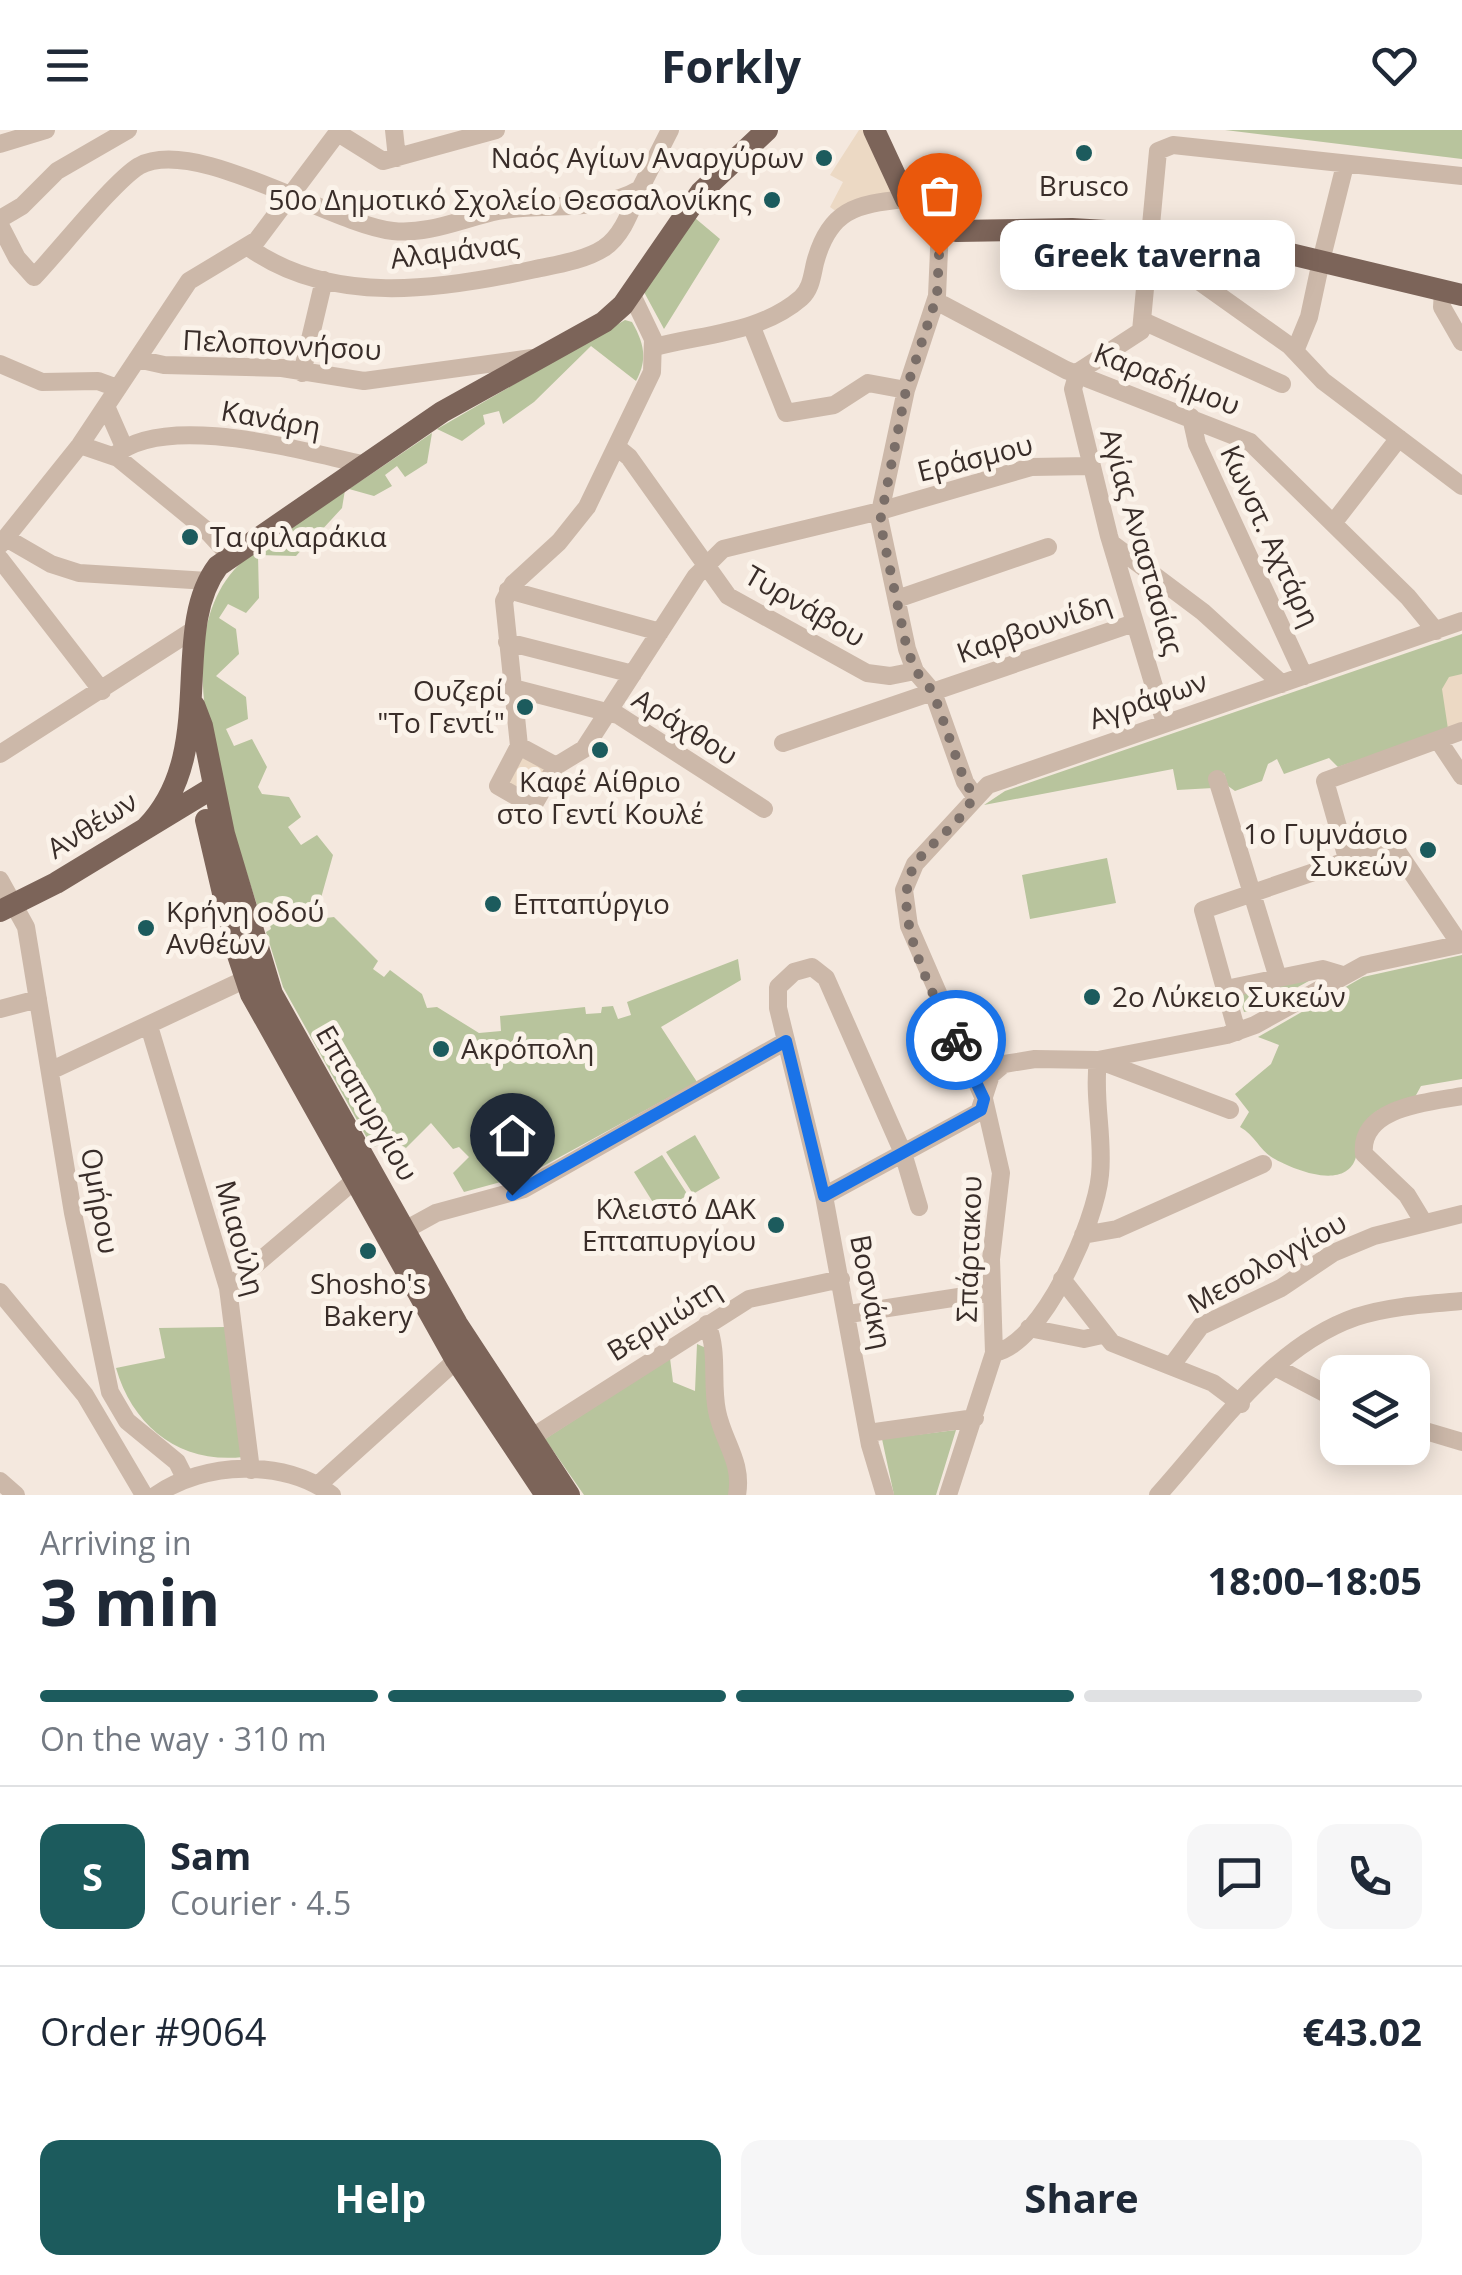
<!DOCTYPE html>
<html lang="en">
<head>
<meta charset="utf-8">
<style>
  :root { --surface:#fff; --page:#f6f6f7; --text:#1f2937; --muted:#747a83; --line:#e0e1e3; --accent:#1c5b5d }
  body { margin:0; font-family:"Open Sans",sans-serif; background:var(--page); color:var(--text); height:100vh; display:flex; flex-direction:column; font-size:38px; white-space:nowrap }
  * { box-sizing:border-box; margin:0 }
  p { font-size:32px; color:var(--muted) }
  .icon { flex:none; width:55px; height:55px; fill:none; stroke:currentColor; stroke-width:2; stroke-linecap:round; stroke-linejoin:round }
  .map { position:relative; height:1365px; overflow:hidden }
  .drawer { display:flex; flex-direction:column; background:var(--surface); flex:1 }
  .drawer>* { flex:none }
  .fabs { position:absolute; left:1320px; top:1225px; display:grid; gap:20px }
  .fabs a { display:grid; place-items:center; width:110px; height:110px; border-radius:20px; background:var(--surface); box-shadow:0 5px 25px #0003; font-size:50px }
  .pin { position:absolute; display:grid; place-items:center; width:85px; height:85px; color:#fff; margin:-102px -42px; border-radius:50% 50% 50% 0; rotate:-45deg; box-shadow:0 0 10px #0007 }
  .pin .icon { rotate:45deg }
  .courier { position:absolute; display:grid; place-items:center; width:100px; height:100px; margin:-50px; border:8px solid #1a73e8; border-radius:50%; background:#fff; color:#222; box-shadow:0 2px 12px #0007 }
  .bubble { position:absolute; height:70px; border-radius:20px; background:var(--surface); box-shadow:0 5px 25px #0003; font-size:32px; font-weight:700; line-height:70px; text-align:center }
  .overview em { font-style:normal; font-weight:700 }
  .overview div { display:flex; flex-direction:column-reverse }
  .overview { display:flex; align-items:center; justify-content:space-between; height:170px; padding:0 40px }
  h1 { font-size:65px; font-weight:700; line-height:75px }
  .bar { display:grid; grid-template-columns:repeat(4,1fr); gap:15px 10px; align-content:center; height:120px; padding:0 40px }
  .bar i { height:12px; border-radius:8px; background:var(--line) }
  .bar .on { background:var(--accent) }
  .bar p { grid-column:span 4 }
  .line { display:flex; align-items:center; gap:25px; padding:0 40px; border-top:2px solid var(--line) }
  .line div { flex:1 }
  .round { display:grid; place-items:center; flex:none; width:105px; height:105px; border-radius:20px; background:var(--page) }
  .action { display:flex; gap:20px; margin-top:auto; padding:20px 40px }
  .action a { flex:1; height:115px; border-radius:20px; background:var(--accent); color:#fff; font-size:40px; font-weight:700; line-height:115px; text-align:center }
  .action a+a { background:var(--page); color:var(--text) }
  header { display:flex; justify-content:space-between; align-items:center; height:130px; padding:0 40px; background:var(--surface); font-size:45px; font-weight:700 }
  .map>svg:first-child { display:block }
  .green { fill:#b8c49d }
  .plaza { fill:#ecd9c4 }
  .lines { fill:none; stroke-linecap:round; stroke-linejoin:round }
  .minor { stroke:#ccb8a9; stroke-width:18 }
  .major { stroke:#7c6459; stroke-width:22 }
  .done { stroke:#7a6e68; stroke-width:10; stroke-dasharray:0 18 }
  .route { stroke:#1a73e8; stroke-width:12 }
  .poi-dot { fill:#1c5b5d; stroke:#fbf3ea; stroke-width:4 }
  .labels { text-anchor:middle; stroke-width:10; stroke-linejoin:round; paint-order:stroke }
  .poi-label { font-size:28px; fill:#392d29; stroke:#fbf3ea; text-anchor:end }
  .street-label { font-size:28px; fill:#392d29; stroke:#fbf3ea }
</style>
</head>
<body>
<header><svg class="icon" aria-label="menu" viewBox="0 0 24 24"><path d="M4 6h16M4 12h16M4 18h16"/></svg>Forkly<svg class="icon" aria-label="heart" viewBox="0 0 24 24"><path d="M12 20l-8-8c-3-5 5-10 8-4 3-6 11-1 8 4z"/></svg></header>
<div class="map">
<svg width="1462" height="1365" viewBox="0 0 1462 1365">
  <rect width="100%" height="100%" fill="#f4e8de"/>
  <path class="green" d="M1225,0H1462V29Z
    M695,88L720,109L664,199L644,162Z
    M625,190L632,192C644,213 648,229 636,251L591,216L534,272L503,294L499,281L483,285L485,294L462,311L437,299Z
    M432,303L427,333L405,347L397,336L385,345L392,356L374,366L349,359Z
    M345,360L342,378L319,403L312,397L300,411L305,416L296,426L258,425L259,468L246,483L228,474L219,488L236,499L239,524L216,546L246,567L248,589L226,599L234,616L252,609L267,637L258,657L262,664L289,667L301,687L288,697L301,715L317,705L333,725L321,768L326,788L334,787L378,831L373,839L384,847L390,840L422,864L427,878L437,877L479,903L501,901L500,886L585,877L586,884L601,883L602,877L613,876L618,889L631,885L627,872L738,829L741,850L661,897L697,952L527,1045L464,1062L453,1043L469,1027L459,1017L453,1019L431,993L406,1018L397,1012L372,1017L283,857L266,802L271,799L269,791L262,792C236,700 160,524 234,440C262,408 310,384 345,360Z
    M1462,504V595L1338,637L1329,628L1284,644L1277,629L1268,634L1262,651L1235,661L1228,656L1224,643L1210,645L1213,658L1177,660L1173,639L984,675L1005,661Z
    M1107,728L1116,773L1030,789L1022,745Z
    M1462,825V949L1421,956L1415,967C1403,972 1382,975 1372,985C1359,998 1361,1011 1356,1027C1346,1062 1292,1039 1273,1028C1259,1020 1255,1005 1240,997L1249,982L1235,964L1271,934L1279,915L1258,907L1363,847Z
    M1316,847L1258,879L1244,882L1239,864Z
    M695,1005L720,1048L693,1064L666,1022Z
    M662,1025L688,1065L659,1082L634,1042Z
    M225,1197L243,1327C180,1334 133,1297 116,1238L165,1228L159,1198Z
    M697,1214L706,1218L734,1341L730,1365H584L545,1309L670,1228L673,1252L695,1261Z
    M956,1300L936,1365H894L882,1309Z"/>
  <path class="plaza" d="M859,0H874L906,69L841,85L830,77L843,52L830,45Z
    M1462,544V595L1448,599L1442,559L1449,547Z
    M519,622L551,639L533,671L501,654Z"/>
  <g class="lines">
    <path class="minor" d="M394,0L397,28
      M0,14L46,0
      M0,89L22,76L57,41L128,0
      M0,95L17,128L34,147C58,122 114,51 139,36C195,5 331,94 393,101C428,105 464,88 498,81C543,72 598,84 640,59L670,0
      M940,97L937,166L906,260L879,387L907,519L915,541L933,562L965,652L974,665
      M1148,115L1290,216L1323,251L1462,356
      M248,117C330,176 439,160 531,140C554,135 584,131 604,118C623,105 631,80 640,59
      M1324,119L1345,35
      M1443,161L1442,177L1462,212
      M936,171L1066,240L1250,312L1408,467L1436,501
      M1143,191L1282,254
      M751,195L786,283L834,275L868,253L906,260
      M655,217C703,204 761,203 801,168C811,159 812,146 815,133C829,80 855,74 906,69
      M1295,221L1309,187L1321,131
      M137,229L164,235L282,238L364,251L532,228
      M0,234L42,252L98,251L117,258
      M302,243L324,150
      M106,276L124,317
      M1191,287L1197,314L1304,546
      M80,315L118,328L206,400L230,426
      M618,318L629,327L728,466L867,543L890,546L915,541
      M114,326C165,281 301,321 362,334
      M1334,392L1399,308
      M6,408L51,434L79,443L208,451
      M1111,413L1203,482L1282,554
      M0,415L80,315L189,151L257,110L335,6H343L383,31L496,0
      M0,429L102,561
      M508,460L660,502
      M897,469L1048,417
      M507,512L633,544
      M513,558L618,585L764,679
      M1165,593L1109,406L1073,259L1078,242L1141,201L1158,21L1173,15L1462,46
      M1438,610L1462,646
      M783,613L1134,493
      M519,616L556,636L533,676L498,656L519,616L504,471L513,454L559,412L587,377L652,242L653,209L631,163
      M0,624L198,497
      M556,636L584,619L696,446L723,419L880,381L1031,337L1091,336
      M1217,649L1278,848
      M1348,732L1325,651L1462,601
      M0,750L26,797L73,1083L110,1262L127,1291L177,1332L185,1348
      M1226,859L1323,839L1343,845
      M0,879L38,869
      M149,896L228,1158L251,1340
      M1237,902L1203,780L1393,715L1460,814
      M50,941L246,849
      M824,1066L979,982L991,945L1004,934L1035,929L1098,930L1227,905L1255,895L1364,835L1462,814
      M1424,1093L1407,1065L1364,1024C1359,977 1429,972 1462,966
      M405,1100L436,1083L524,1059L786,911
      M1083,1105L1117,1099L1263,1034
      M1062,1149L1112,1213L1213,1253L1241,1274
      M228,1158L355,1050
      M0,1162L85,1265L144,1365
      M849,1184L991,1162
      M707,1194C719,1223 711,1251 717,1281C723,1312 743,1331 737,1365
      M1029,1198L1084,1209L1102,1205
      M994,1223C1043,1214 1096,1091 1100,1045C1104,1007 1093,969 1098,930L1230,980
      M1172,1235L1201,1196L1281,1158L1333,1123L1374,1106L1462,1084
      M1275,1237L1338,1270
      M1412,1297L1462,1312
      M868,1303L975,1288
      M529,1309L749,1169L841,1149
      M0,1351L16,1365
      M318,1355L462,1225
      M156,1365C203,1332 285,1328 332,1365
      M885,1365L870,1315L824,1066L778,878V857L794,842L812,837L826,848L903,1023L919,1077
      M948,1365L994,1223L991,1129L1001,1043L984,969L909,796L904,760L915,734L988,655L1462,491
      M1158,1365C1215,1302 1272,1216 1356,1187C1390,1176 1427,1174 1462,1171"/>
    <path class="major" d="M874,0L906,69L936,96L957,101L1072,99L1191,106L1282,122L1462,165
      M194,575L202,596L224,704L272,864L457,1194L569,1365
      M206,690L236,819L251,864L456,1230L546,1365
      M146,698C220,623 168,502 218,436L442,282L604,192L623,175L701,62L767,0
      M0,781L56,753L214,657"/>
  </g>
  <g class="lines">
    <path class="done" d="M939,125L937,166L906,260L880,392L907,519L916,541L933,562L965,652L974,665C962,693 938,706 919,729C883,774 933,865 956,910"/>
    <path class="route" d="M512,1065L786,911L824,1066L981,980L984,969L956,910"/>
  </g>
  <g class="poi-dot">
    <circle cx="1084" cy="23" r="10"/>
    <circle cx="824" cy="28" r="10"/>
    <circle cx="772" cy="70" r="10"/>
    <circle cx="190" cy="407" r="10"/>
    <circle cx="525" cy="577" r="10"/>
    <circle cx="600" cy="620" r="10"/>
    <circle cx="1428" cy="720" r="10"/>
    <circle cx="493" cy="774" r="10"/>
    <circle cx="146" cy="798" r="10"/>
    <circle cx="1092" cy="867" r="10"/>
    <circle cx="441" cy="919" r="10"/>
    <circle cx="776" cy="1095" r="10"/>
    <circle cx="368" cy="1121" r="10"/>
  </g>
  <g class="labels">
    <g class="poi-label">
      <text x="804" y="38">Ναός Αγίων Αναργύρων</text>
      <text x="1084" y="66" text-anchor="middle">Brusco</text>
      <text x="752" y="80">50ο Δημοτικό Σχολείο Θεσσαλονίκης</text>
      <text x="210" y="417" text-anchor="start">Τα φιλαράκια</text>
      <text x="505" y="571">Ουζερί<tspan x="505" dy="32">"Το Γεντί"</tspan></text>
      <text x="600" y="662" text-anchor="middle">Καφέ Αίθριο<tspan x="600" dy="32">στο Γεντί Κουλέ</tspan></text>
      <text x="1408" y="714">1ο Γυμνάσιο<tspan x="1408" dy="32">Συκεών</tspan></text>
      <text x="513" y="784" text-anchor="start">Επταπύργιο</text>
      <text x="166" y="792" text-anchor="start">Κρήνη οδού<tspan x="166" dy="32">Ανθέων</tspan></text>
      <text x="1112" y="877" text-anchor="start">2ο Λύκειο Συκεών</text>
      <text x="461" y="929" text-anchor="start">Ακρόπολη</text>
      <text x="756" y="1089">Κλειστό ΔΑΚ<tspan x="756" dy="32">Επταπυργίου</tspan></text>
      <text x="368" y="1164" text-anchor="middle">Shosho's<tspan x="368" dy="32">Bakery</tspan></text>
    </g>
    <g class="street-label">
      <text transform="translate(455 121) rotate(-7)" y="10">Αλαμάνας</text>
      <text transform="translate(282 215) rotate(3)" y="10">Πελοποννήσου</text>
      <text transform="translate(1167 249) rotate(21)" y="10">Καραδήμου</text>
      <text transform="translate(271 289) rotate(10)" y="10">Κανάρη</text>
      <text transform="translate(975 328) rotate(-14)" y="10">Εράσμου</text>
      <text transform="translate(1270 406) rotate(65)" y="10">Κωνστ. Αχτάρη</text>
      <text transform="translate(1142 412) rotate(74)" y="10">Αγίας Αναστασίας</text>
      <text transform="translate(805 476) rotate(30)" y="10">Τυρνάβου</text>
      <text transform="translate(1034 498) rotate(-19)" y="10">Καρβουνίδη</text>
      <text transform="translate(1148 570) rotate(-19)" y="10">Αγράφων</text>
      <text transform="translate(685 597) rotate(32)" y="10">Αράχθου</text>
      <text transform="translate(92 695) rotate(-32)" y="10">Ανθέων</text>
      <text transform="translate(367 973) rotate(60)" y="10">Επταπυργίου</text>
      <text transform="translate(100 1071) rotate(80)" y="10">Ομήρου</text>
      <text transform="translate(240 1108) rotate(75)" y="10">Μιαούλη</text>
      <text transform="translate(969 1119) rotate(-88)" y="10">Σπάρτακου</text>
      <text transform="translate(1267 1133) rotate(-29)" y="10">Μεσολογγίου</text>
      <text transform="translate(871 1162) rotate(79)" y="10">Βοσνάκη</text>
      <text transform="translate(664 1190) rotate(-32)" y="10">Βερμιώτη</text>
    </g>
  </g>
</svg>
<div class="fabs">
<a><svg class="icon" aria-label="layers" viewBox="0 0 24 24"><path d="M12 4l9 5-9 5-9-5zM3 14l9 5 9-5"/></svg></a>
</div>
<div class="pin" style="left:939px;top:125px;background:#ea580c"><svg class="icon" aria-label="bag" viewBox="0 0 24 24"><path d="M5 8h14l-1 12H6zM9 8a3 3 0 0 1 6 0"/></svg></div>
<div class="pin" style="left:512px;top:1065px;background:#1f2937"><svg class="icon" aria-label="home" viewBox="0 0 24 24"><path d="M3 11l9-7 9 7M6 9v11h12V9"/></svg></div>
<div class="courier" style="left:956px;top:910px"><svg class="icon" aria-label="bike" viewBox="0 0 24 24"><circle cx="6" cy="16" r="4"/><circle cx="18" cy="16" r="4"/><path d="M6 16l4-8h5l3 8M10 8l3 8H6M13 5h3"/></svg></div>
<div class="bubble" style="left:1000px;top:90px;width:295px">Greek taverna</div>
</div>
<section class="drawer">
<div class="overview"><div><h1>3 min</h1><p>Arriving in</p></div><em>18:00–18:05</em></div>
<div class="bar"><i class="on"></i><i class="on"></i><i class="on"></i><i></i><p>On the way · 310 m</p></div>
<div class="line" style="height:180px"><b class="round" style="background:var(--accent);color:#fff">S</b><div><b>Sam</b><p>Courier · 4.5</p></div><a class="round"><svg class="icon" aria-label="chat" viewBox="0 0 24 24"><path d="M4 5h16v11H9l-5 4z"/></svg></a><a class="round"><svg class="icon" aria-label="phone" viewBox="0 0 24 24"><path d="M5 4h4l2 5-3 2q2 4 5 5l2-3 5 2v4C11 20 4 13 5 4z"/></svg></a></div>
<div class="line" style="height:130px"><div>Order #9064</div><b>€43.02</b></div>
<div class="action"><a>Help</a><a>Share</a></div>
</section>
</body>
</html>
